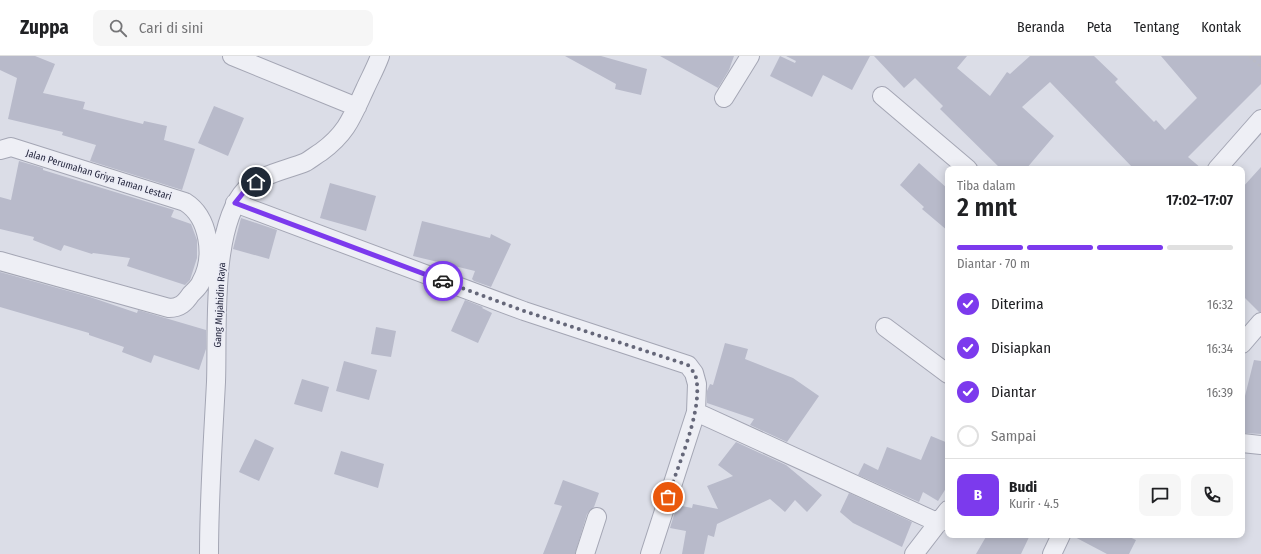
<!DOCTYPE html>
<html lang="id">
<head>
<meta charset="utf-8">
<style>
  :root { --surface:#fff; --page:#f6f6f6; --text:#202124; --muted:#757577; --line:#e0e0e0; --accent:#7c3aed }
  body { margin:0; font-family:"Fira Sans Condensed",sans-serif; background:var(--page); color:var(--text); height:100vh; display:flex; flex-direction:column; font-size:15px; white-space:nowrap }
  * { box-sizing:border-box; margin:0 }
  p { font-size:13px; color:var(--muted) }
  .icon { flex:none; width:22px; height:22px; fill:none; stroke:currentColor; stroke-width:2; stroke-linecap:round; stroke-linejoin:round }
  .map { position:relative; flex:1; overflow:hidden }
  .details { position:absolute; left:945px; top:110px; width:300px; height:372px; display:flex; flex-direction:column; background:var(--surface); border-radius:8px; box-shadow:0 2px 10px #0003 }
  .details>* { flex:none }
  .pin { position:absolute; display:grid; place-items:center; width:34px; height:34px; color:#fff; margin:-17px; border:2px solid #fff; border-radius:50%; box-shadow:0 1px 4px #0007 }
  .courier { position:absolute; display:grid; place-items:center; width:40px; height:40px; margin:-20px; border:3px solid #7c3aed; border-radius:50%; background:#fff; color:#222; box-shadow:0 1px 5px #0007 }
  .head em { font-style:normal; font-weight:600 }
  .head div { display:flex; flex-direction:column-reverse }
  .head { display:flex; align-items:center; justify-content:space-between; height:68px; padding:0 12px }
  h1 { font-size:26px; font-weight:600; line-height:30px }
  .bar { display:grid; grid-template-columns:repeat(4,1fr); gap:6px 4px; align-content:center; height:48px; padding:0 12px }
  .bar i { height:5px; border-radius:3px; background:var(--line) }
  .bar .active { background:var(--accent) }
  .bar p { grid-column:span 4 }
  .line { display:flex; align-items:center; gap:10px; padding:0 12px; border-top:1px solid var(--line) }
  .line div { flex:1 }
  .round { display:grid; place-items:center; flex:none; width:42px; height:42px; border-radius:8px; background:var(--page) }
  ol { padding:0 12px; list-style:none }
  li { display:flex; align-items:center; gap:12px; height:44px }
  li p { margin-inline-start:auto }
  li .icon { padding:4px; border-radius:50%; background:var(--accent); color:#fff; stroke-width:4 }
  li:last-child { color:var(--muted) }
  li i { width:22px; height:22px; border:2px solid var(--line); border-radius:50% }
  header { display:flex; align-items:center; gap:24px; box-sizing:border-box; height:56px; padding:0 20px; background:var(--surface); border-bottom:1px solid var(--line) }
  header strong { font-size:19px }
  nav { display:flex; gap:22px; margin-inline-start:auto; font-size:14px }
  .search { width:280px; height:36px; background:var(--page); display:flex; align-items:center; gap:10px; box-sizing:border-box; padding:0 14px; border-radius:8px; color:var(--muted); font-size:15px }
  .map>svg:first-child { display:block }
  .building { fill:#b8baca }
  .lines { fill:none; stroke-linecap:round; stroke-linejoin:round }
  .street-casing { stroke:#a4a6b4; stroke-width:20 }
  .path { stroke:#babbc5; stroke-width:2.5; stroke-dasharray:3 3; stroke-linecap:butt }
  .street { stroke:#eeeff5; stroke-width:18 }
  .done { stroke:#656779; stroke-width:4; stroke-dasharray:0 7.2 }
  .route { stroke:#7c3aed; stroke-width:5 }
  .labels { text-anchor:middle; stroke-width:3.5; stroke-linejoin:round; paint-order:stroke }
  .street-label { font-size:10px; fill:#25273e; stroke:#ebecf5 }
</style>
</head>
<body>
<header>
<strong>Zuppa</strong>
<div class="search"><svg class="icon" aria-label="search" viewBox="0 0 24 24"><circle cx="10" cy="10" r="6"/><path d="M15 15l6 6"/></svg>Cari di sini</div>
<nav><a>Beranda</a><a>Peta</a><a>Tentang</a><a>Kontak</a></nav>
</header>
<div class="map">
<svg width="1261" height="498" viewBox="0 0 1261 498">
  <rect width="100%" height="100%" fill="#dbdde7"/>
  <path class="building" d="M0,0H35L55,8L43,37L85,46L83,53L143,68L144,65L167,70L164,84L195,93L182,134L90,105L96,89L62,79L63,76L8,63L17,22L0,14Z
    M565,0H601L647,13L641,39L615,33L616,28Z
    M660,0H734L729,14L718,32Z
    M780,0L795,7L796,5L786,0H870L852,34L823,19L812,41L770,20Z
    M874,0H967L957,12L990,40L1007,16L1010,18L1030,0H1094L1118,23L1115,26L1154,66L1156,64L1165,74L1197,42L1161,0H1261V28L1188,101L1202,113H1134L1050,26L1022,51L1054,80L1026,113H1001L940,53L943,50L915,22L904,32Z
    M214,50L244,62L228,100L198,87Z
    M19,105L43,112V114L174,154L171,161L191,168L197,184V202L190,224L185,229L127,210L130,202L93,197L92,198L64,189L61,195L33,184L34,181L0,173V141L11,144Z
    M919,107L948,133V175L922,153L924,151L900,129Z
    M1261,111V256H1259L1242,239V132Z
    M330,127L376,140L366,175L320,162Z
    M241,162L277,174L269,203L233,193Z
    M422,165L490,182L491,178L511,188L491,231L474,225L472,223L475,215L413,200Z
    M0,216L90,241L137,257L138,254L206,274V293L199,314L154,299L151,307L122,296L124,291L89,279V277L0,251Z
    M465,244L483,251L482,252L492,257L478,287L451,275Z
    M376,271L396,275L391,301L371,298Z
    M725,287L748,293L745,303L793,322L819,340L787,386L750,369L754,363L707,347V335L710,328L713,329Z
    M1254,304L1261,305V378L1242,377V352Z
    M344,305L377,314L369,344L336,335Z
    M302,323L329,331L322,356L294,348Z
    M931,380L948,387V429L938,445L923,436L919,446L858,419L864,407L878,414L887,391L921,404Z
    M255,383L274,392L259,425L239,416Z
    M736,386L786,409L822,439L807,456L795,444L785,456L770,443L717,468L714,481L708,479L704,498H682L686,475L670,472L677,449L692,452L693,448L718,453L707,430L733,420L718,409Z
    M341,395L384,408L378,432L334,418Z
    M563,424L599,437L594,451L587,458L575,498H543L562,450L554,448Z
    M849,437L912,466L902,491L853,467L840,456Z
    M987,479H1030L1021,498H976Z
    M1071,479H1125L1136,484L1129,498H1107Z"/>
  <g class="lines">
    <g class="street-casing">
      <path id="street" d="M232,0L357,51
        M882,40L968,113
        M724,42L750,0
        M0,94L11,91L185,146C209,161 215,201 201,226C199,231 194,235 191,238C185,247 180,252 169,252L0,205
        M1217,113L1261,63
        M235,147L524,255L688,309L694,317L697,328L696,356L650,498
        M885,271L948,318
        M1242,288L1261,266
        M696,356L939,467
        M1242,387L1261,389
        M209,498C209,441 213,384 216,326C218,277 210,170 246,133C261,118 287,114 306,106C311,103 316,99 321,96C347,77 352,61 365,33C370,22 376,11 380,0
        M585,498L597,461
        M914,498L948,454
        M1052,498L1061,479"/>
    </g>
    <path class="path" d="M1249,0L1261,11"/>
    <use href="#street" class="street"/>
  </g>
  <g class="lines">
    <path class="done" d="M443,225L524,255L688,309C693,315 697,320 697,328C700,361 678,409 668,441"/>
    <path class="route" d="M256,126L247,132L235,147L443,225"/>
  </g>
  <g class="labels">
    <g class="street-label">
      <text transform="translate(99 118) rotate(17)" y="4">Jalan Perumahan Griya Taman Lestari</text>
      <text transform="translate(219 249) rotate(-87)" y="4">Gang Mujahidin Raya</text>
    </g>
  </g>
</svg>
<div class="pin" style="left:668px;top:441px;background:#ea580c"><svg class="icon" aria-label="bag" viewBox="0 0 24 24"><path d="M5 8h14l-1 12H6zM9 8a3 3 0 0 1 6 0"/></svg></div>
<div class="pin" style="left:256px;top:126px;background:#1f2937"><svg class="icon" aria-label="home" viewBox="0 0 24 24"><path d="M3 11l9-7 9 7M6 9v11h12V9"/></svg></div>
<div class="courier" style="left:443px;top:225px"><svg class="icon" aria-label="car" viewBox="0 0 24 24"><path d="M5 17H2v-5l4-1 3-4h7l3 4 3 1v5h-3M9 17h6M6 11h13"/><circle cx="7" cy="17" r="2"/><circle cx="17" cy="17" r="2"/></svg></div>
<section class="details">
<div class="head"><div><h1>2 mnt</h1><p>Tiba dalam</p></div><em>17:02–17:07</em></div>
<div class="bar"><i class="active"></i><i class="active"></i><i class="active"></i><i></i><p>Diantar · 70 m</p></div>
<ol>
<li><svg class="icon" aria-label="check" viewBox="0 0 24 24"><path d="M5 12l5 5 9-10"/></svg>Diterima<p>16:32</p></li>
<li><svg class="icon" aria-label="check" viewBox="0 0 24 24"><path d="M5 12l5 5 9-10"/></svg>Disiapkan<p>16:34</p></li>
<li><svg class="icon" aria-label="check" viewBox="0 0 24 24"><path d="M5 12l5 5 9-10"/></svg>Diantar<p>16:39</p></li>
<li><i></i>Sampai</li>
</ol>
<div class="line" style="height:72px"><b class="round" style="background:var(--accent);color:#fff">B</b><div><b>Budi</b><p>Kurir · 4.5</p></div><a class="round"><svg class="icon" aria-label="chat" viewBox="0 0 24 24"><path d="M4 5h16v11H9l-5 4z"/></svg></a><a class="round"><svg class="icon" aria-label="phone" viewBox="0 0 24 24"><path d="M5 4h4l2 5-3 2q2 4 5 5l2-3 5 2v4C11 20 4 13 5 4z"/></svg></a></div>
</section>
</div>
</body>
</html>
